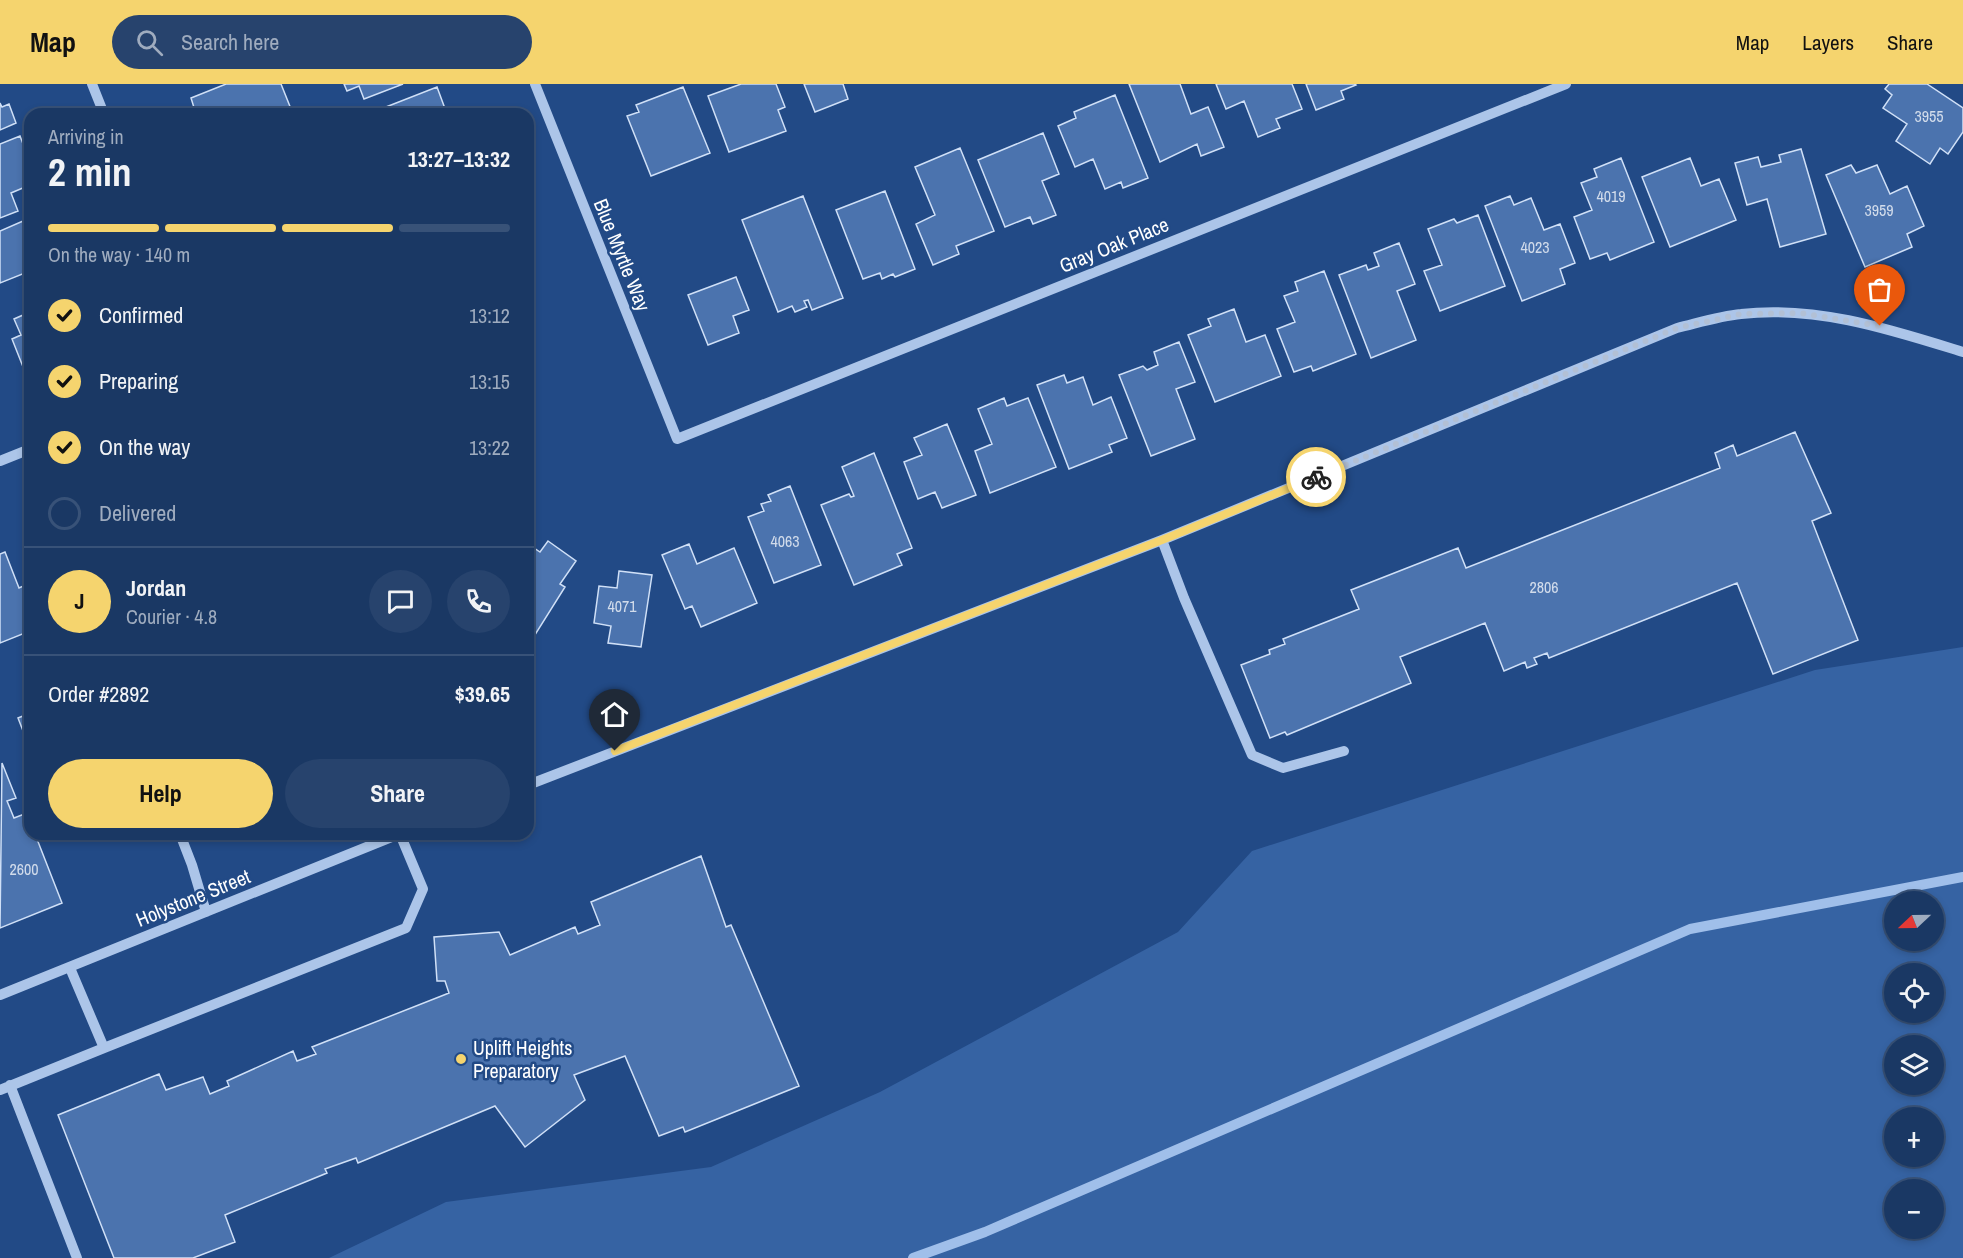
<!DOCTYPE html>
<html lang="en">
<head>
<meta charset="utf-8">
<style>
  :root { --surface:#1a3864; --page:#27436d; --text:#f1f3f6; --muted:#9facbf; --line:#385278; --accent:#f5d46e }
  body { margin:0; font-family:"Archivo Narrow",sans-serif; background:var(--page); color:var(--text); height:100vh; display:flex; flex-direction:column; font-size:22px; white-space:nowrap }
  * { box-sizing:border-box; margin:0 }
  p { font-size:20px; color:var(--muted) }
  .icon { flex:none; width:33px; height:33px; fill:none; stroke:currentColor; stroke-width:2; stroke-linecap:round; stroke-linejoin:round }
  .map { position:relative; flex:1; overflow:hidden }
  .details { position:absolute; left:24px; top:24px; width:510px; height:732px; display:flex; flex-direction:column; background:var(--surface); border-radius:18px; box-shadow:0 3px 9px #0003,0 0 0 2px var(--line) }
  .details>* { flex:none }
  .needle { width:39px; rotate:248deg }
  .fabs { position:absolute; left:1884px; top:807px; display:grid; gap:12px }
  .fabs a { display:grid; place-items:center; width:60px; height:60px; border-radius:50%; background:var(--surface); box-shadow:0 3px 9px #0003,0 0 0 2px var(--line); font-size:30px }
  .pin { position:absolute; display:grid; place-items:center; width:51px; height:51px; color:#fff; margin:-62px -26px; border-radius:50% 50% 50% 0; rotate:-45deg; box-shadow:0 0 6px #0007 }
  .pin .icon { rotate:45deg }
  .courier { position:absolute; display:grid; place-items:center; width:60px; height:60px; margin:-30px; border:4px solid #f5d46e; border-radius:50%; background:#fff; color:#222; box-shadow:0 2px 8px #0007 }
  .head em { font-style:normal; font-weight:800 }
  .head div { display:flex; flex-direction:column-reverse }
  .head { display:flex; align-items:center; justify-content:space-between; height:102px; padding:0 24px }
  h1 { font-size:39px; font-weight:800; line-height:45px }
  .bar { display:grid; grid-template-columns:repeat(4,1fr); gap:9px 6px; align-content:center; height:72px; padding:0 24px }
  .bar i { height:8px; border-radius:4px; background:var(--line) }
  .bar .current { background:var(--accent) }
  .bar p { grid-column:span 4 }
  .line { display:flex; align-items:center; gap:15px; padding:0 24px; border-top:2px solid var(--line) }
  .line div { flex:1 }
  .round { display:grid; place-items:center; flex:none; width:63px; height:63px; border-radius:32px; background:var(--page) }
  ol { padding:0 24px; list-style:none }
  li { display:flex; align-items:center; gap:18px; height:66px }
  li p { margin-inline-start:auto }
  li .icon { padding:6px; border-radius:50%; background:var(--accent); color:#111; stroke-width:4 }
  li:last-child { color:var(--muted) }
  li i { width:33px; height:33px; border:3px solid var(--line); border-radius:50% }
  .action { display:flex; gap:12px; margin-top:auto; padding:12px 24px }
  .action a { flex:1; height:69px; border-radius:36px; background:var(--accent); color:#111; font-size:24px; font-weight:800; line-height:69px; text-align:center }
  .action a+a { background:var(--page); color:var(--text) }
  header { display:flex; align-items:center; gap:36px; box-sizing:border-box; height:84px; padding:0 30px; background:var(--accent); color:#111 }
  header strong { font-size:28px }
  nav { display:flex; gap:33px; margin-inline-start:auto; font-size:21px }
  .search { width:420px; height:54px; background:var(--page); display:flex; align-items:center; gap:15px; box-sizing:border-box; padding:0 21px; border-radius:33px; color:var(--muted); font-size:22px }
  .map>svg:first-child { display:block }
  .green { fill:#3663a3; fill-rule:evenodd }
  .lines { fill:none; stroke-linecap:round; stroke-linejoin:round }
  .stream { stroke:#a0bfea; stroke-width:10 }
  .building { fill:#4b73ae; stroke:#d0e0f7; stroke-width:1.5 }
  .minor { stroke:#acc5e9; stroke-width:10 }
  .done { stroke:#b2c0d5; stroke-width:6; stroke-dasharray:0 10.8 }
  .route { stroke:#f5d46e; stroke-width:8 }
  .poi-dot { fill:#f5d46e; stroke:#224a86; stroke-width:2 }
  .labels { text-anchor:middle; stroke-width:5; stroke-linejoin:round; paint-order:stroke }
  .number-label { font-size:16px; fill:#d2dceb }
  .street-label { font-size:20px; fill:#fff; stroke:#224a86 }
  .poi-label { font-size:20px; fill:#fff; stroke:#224a86; text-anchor:start }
</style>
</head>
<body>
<header>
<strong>Map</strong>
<div class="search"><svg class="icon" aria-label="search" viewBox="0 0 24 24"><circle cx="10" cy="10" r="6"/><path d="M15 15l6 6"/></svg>Search here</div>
<nav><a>Map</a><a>Layers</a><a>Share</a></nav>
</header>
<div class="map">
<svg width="1963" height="1174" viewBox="0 0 1963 1174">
  <rect width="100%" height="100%" fill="#224a86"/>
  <path class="green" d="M1963,563V1174H329L446,1118L711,1083L880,1008L1178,848L1252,767L1815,586ZM1894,818H1934V856H1894ZM1894,890H1934V928H1894ZM1894,962H1934V1000H1894ZM1894,1034H1934V1072H1894ZM1894,1106H1934V1144H1894Z"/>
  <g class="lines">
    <path class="stream" d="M913,1174L985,1148L1690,845L1963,793"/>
  </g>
  <path class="building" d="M226,0H281L293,30H196L191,14Z
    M344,0H403L364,15L359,2L347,7Z
    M741,0H776L785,23L778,26L786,47L729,68L708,12Z
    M804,0H843L848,15L815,28Z
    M1129,0H1180L1191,30L1208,23L1224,63L1201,72L1197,60L1160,78Z
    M1216,0H1292L1302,25L1276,35L1280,44L1258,53L1244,17L1226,25Z
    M1306,0H1355L1356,1L1341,7L1344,15L1316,26Z
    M1889,0H1927L1963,24V48L1948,70L1940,64L1930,80L1896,57L1907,40L1883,24L1892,11L1885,5Z
    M437,3L447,30H368Z
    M683,3L710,69L651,92L627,32L639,28L636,21Z
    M1115,11L1148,94L1123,104L1121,98L1105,105L1093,75L1075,83L1058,42L1076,34L1074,28Z
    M0,19L2,23L9,20L16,39L0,46Z
    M1043,49L1059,90L1042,97L1056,131L1033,140L1030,133L1005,143L978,76Z
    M20,52L28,73L30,72V101L11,109L18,127L0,134V60Z
    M960,64L994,147L956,162L959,170L933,181L916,140L935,131L915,83Z
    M1801,65L1826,150L1780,163L1767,115L1747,121L1735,79L1758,73L1761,83L1781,78L1779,71Z
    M1621,74L1654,158L1610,176L1607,169L1590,175L1574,133L1592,126L1581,99L1597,93L1594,85Z
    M1690,74L1701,102L1719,95L1736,136L1670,163L1642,93Z
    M1851,81L1856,89L1877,81L1890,110L1907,102L1924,142L1907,150L1912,163L1865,183L1826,91Z
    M885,107L915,185L895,193L893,190L882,195L880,189L863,195L836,126Z
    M803,112L843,214L812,226L808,216L804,217L807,223L795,228L792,222L778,228L742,136Z
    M1510,112L1514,121L1531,114L1544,146L1560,140L1575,179L1560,185L1565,200L1522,217L1485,122Z
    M1478,131L1505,202L1440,227L1424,187L1442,181L1428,145L1454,135L1457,139Z
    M30,134V187L0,199V147Z
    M1399,159L1415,200L1397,207L1416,256L1371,274L1339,191L1366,181L1368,186L1379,182L1374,169Z
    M1324,187L1356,270L1313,287L1311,282L1294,288L1277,245L1295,238L1284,212L1298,207L1295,198Z
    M736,193L749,226L733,232L739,249L708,261L688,211Z
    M1234,225L1246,258L1265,251L1281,292L1215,318L1188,251L1211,242L1208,235Z
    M30,228V298H29L12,255L21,251L14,235Z
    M1179,258L1195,298L1176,305L1195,355L1151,372L1119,291L1143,282L1147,286L1158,281L1154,268Z
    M1064,291L1067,299L1083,293L1093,321L1111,313L1127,354L1109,361L1112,368L1069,385L1037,301Z
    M1004,314L1007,322L1028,314L1056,383L990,409L975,367L992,360L978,325Z
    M947,340L976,411L942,424L935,408L918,415L904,378L922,371L914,354Z
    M1795,348L1831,429L1812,437L1858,556L1773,590L1737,499L1549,574L1547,569L1534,574L1537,580L1527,584L1525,578L1504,587L1485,539L1400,573L1411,599L1287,651L1285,648L1270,654L1241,581L1270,570L1269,566L1285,560L1283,555L1359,525L1351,506L1458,464L1466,484L1720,384L1715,369L1733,361L1737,372Z
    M874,369L912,464L897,470L902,481L854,501L821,421L849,410L851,413L854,412L842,383Z
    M790,402L821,481L774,499L748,433L764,427L761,420L771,417L768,411Z
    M548,457L576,477L560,500L565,503L528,562V466L531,462L540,468Z
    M689,460L697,480L734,464L757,519L701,543L692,522L685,525L662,471Z
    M5,468L19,504L30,499V547L0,559V470Z
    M619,487L652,491L641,563L608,559L611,542L594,539L599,502L617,504Z
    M30,629V665L18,634Z
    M2,679L16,714L7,717L14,734L27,729L30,750H35L62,819L0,844Z
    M701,772L726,843L731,841L799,1002L685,1048L683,1043L659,1052L625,972L574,991L585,1016L525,1063L495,1022L358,1079L356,1074L325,1085L327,1089L225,1131L235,1158L193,1174H114L58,1031L159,990L166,1006L203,993L210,1010L229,1002L227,997L293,967L297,977L316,970L312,963L449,909L445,897H437L434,853L499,848L510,871L575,843L578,850L600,841L591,818Z"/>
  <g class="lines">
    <path class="minor" d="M92,0L104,30
      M535,0L677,355L1566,0
      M0,377L30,365
      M1162,456L1184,514L1252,671L1283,684L1344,667
      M528,701L1162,456L1677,244C1698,239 1720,232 1741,230C1817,221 1892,246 1963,268
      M180,750L192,781L206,828
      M70,884L104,964L406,844L423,805L400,750
      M0,911L399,750
      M10,1001L77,1174
      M0,1006L104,964"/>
  </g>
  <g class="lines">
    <path class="done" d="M1316,393L1677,244L1741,230L1800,229L1880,242"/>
    <path class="route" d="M615,667L1162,456L1316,393"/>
  </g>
  <circle class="poi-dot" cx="461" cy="975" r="6"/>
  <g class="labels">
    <g class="number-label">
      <text x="1929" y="38">3955</text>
      <text x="1611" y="118">4019</text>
      <text x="1879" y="132">3959</text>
      <text x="1535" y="169">4023</text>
      <text x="785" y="463">4063</text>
      <text x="1544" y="509">2806</text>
      <text x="622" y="528">4071</text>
      <text x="24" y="791">2600</text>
    </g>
    <g class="street-label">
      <text transform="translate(1114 161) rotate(-22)" y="7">Gray Oak Place</text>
      <text transform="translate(622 171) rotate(68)" y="7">Blue Myrtle Way</text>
      <text transform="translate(193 814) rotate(-22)" y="7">Holystone Street</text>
    </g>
    <g class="poi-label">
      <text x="473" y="971">Uplift Heights<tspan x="473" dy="23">Preparatory</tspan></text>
    </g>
  </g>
</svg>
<div class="fabs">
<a><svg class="needle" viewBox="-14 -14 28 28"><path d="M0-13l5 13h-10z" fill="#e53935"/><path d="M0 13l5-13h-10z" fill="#9facbf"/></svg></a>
<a><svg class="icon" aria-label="locate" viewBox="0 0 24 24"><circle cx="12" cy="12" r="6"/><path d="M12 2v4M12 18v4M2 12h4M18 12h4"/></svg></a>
<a><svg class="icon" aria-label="layers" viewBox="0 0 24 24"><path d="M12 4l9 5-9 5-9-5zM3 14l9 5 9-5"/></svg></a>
<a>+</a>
<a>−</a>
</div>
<div class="pin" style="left:1880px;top:242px;background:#ea580c"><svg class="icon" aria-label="bag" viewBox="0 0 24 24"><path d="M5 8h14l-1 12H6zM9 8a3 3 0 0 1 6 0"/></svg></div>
<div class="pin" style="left:615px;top:667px;background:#1f2937"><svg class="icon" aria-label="home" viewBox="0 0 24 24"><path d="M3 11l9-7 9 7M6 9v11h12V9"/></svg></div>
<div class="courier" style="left:1316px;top:393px"><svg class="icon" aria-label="bike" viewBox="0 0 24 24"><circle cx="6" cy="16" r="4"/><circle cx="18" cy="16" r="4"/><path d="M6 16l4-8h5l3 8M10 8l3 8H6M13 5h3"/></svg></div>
<section class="details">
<div class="head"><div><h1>2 min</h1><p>Arriving in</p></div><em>13:27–13:32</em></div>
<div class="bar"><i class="current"></i><i class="current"></i><i class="current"></i><i></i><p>On the way · 140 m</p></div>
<ol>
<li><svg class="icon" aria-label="check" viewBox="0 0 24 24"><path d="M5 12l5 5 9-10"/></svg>Confirmed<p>13:12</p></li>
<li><svg class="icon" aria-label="check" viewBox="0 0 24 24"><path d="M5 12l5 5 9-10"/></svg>Preparing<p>13:15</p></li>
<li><svg class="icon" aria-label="check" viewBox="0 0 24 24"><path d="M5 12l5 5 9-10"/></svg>On the way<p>13:22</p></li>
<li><i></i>Delivered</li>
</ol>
<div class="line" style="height:108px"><b class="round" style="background:var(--accent);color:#111">J</b><div><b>Jordan</b><p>Courier · 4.8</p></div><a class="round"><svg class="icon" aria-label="chat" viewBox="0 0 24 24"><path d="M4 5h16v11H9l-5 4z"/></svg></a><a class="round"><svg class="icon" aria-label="phone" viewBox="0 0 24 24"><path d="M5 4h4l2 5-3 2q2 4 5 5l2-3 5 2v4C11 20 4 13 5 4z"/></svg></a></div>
<div class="line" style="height:78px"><div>Order #2892</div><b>$39.65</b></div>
<div class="action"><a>Help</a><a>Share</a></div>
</section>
</div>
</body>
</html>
